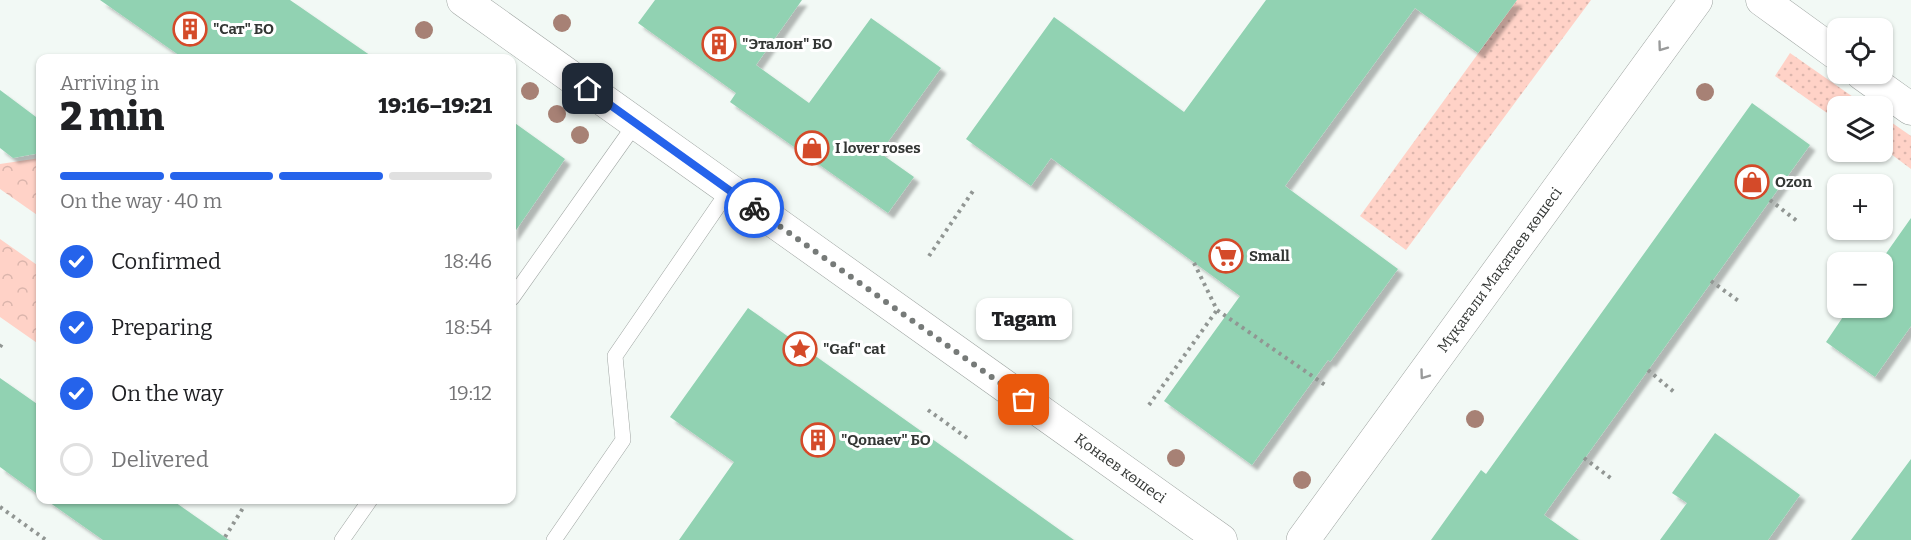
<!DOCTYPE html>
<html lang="en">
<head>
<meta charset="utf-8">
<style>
  :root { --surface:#fff; --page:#f2f2f2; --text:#202124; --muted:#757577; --line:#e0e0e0; --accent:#2563eb }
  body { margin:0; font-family:Bitter,serif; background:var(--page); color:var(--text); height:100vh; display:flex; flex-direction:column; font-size:22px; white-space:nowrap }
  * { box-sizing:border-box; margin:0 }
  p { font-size:20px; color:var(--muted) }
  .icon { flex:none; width:33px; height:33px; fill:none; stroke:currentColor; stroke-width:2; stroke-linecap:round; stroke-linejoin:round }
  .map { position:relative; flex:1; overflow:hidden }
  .side { position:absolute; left:36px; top:54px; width:480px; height:450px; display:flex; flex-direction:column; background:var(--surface); border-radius:12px; box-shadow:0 2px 4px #0004 }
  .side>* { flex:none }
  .buttons { position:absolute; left:1827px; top:18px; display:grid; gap:12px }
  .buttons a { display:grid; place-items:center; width:66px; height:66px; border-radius:12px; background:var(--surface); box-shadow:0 2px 4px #0004; font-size:30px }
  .pin { position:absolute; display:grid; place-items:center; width:51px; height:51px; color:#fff; margin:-26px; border-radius:12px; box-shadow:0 3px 9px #0006 }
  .courier { position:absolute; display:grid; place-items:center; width:60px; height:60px; margin:-30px; border:4px solid #2563eb; border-radius:50%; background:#fff; color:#222; box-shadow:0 2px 8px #0007 }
  .bubble { position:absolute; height:42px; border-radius:12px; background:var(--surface); box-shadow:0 2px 4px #0004; font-size:20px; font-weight:800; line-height:42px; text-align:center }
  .overview em { font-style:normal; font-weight:800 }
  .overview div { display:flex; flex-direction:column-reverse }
  .overview { display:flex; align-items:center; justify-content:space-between; height:102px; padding:0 24px }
  h1 { font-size:39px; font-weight:800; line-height:45px }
  .bar { display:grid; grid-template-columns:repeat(4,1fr); gap:9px 6px; align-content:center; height:72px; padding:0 24px }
  .bar i { height:8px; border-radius:4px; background:var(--line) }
  .bar .on { background:var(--accent) }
  .bar p { grid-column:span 4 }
  ol { padding:0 24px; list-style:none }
  li { display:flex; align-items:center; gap:18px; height:66px }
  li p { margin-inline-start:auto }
  li .icon { padding:6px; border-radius:50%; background:var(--accent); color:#fff; stroke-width:4 }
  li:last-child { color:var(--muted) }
  li i { width:33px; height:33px; border:3px solid var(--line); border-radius:50% }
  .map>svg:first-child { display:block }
  .grass { fill:url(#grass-dots) }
  .forest { fill:url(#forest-crowns) }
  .building { fill:#91d2b2; filter:url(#shadow) }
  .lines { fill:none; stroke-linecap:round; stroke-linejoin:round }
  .lane-casing { stroke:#9fa5a2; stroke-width:16 }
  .street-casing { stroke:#9fa5a2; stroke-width:33 }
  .secondary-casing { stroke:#9fa5a2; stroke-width:34 }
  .path { stroke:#919693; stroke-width:4; stroke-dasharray:3 4.5; stroke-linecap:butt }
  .lane { stroke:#fff; stroke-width:15 }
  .street { stroke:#fff; stroke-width:32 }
  .secondary { stroke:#fff; stroke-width:33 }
  .tree { fill:#a78175 }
  .oneway { stroke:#999a9a }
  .done { stroke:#767a78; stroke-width:6; stroke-dasharray:0 10.8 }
  .route { stroke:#2563eb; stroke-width:8 }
  .labels { text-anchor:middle; stroke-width:6; stroke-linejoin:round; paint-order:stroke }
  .poi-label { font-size:15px; font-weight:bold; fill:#333634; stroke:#fff; text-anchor:start }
  .street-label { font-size:15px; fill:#333634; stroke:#fff }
</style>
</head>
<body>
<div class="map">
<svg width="1911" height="540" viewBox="0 0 1911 540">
  <defs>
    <pattern id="grass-dots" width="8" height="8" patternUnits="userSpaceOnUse" patternTransform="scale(1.5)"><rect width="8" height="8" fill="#ffd2c7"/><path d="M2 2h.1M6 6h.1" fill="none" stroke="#dbb5ac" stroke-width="1.8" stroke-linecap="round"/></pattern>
    <pattern id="forest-crowns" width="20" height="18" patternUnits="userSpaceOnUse" patternTransform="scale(1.5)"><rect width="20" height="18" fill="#ffd2c7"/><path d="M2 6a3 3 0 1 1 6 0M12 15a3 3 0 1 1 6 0" fill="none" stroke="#dbb5ac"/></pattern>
    <filter id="shadow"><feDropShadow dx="5.5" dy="5.5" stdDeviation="1.5" flood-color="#0004"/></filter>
  </defs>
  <rect width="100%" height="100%" fill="#f2f9f5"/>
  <path class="grass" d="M1517,0H1591L1406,250L1360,216Z
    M1790,53L1866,106H1838L1837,120L1775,76Z
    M1885,118L1911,136V169L1883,148V122Z"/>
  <path class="forest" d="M40,158V217L0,189V164Z
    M0,239L40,267V345L0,317Z"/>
  <path class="building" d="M100,0H290L374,58H183Z
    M655,0H802L756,65L809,103L871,18L941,68L880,153L914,177L888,213L730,102L736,93L638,23Z
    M1266,0H1517L1478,53L1415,8L1285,186L1398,269L1330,362L1328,360L1252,465L1164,401L1240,296L1051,158L1031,186L966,139L1054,17L1184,112Z
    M0,90L40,120V153L13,158L0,148Z
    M1752,103L1810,145L1544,515L1579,540H1431L1481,470L1486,474Z
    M512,121L565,159L512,236Z
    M1911,218V326L1875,377L1826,342L1849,308H1882V262H1880Z
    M748,308L1074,540H679L734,462L670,417Z
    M0,378L40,406V496L0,467Z
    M1715,433L1800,495L1768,540H1660L1687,503L1672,493Z
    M1911,459V540H1851Z
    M46,500H172L229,540H103Z"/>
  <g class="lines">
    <g class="lane-casing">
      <path id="lane" d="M512,298L636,123
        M342,540L370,500
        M554,540L623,440L615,356L729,190"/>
    </g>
    <g class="street-casing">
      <g id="street">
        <path id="s1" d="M463,0L1221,540"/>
        <path d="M1762,0L1838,55"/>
        <path d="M1862,74L1911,109"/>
      </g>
    </g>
    <g class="secondary-casing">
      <g id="secondary">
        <path id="s2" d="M1303,540L1696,0"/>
      </g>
    </g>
    <path class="path" d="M1770,200L1797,221
      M929,256L973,191
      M1194,263L1217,310L1328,387
      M1711,281L1740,302
      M0,347L4,341
      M1648,370L1674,392
      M1149,405L1217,310
      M928,410L967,438
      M1584,458L1612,479
      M0,507L46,540
      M225,537L243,508"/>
    <use href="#lane" class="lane"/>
    <use href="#street" class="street"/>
    <use href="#secondary" class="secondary"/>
  </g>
  <g class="tree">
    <circle cx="562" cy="23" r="9"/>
    <circle cx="424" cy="30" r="9"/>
    <circle cx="530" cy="91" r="9"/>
    <circle cx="1705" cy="92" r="9"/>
    <circle cx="557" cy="114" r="9"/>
    <circle cx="580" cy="135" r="9"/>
    <circle cx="1475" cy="419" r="9"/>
    <circle cx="1176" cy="458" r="9"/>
    <circle cx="1302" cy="480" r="9"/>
  </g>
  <defs><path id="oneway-chevron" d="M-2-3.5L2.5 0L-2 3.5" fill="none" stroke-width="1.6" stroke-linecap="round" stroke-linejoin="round" transform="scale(1.5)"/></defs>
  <g class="oneway">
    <use href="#oneway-chevron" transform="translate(1662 47) rotate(126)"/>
    <use href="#oneway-chevron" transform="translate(1424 375) rotate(126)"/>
  </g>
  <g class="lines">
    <path class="done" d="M754,208L1024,400"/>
    <path class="route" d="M588,89L754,208"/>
  </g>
  <defs>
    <g id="building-ring" transform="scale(1.725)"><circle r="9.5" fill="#fff" stroke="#d44a29" stroke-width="1.5"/><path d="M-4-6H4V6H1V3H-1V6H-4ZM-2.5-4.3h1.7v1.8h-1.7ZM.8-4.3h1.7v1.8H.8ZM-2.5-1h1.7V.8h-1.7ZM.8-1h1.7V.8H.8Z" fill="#d44a29"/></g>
    <g id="shop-ring" transform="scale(1.725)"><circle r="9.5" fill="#fff" stroke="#d44a29" stroke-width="1.5"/><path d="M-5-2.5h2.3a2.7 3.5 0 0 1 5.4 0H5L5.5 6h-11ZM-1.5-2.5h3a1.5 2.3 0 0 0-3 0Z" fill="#d44a29"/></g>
    <g id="supermarket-ring" transform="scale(1.725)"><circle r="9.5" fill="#fff" stroke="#d44a29" stroke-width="1.5"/><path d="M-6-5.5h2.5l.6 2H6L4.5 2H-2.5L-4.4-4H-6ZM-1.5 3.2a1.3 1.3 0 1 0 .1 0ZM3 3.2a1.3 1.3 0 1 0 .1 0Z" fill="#d44a29"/></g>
    <g id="sight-ring" transform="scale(1.725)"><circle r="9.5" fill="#fff" stroke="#d44a29" stroke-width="1.5"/><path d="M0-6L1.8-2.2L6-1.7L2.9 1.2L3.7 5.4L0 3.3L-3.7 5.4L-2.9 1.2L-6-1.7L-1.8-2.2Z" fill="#d44a29"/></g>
  </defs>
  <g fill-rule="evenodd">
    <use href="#building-ring" x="190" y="29"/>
    <use href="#building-ring" x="719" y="44"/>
    <use href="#shop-ring" x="812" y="148"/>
    <use href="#shop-ring" x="1752" y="182"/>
    <use href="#supermarket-ring" x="1226" y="256"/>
    <use href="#sight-ring" x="800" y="349"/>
    <use href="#building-ring" x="818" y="440"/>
  </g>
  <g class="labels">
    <g class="poi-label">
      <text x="213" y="34">"Сат" БО</text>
      <text x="742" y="49">"Эталон" БО</text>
      <text x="835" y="153">I lover roses</text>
      <text x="1775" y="187">Ozon</text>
      <text x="1249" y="261">Small</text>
      <text x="823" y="354">"Gaf" cat</text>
      <text x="841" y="445">"Qonaev" БО</text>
    </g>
    <g class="street-label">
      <text dy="5" stroke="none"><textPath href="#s2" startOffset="334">Мұқағали Мақатаев көшесі</textPath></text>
      <text dy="5" stroke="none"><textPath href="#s1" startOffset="807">Қонаев көшесі</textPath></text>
    </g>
  </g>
</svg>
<div class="buttons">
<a><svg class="icon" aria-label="locate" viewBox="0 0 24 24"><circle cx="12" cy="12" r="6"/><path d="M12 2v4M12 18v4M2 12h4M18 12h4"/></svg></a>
<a><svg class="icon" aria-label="layers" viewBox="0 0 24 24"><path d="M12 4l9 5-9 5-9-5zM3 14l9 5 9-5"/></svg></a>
<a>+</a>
<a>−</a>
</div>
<div class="pin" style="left:1024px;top:400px;background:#ea580c"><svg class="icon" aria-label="bag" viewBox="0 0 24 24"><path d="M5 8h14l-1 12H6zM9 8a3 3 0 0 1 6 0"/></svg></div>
<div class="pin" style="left:588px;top:89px;background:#1f2937"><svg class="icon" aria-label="home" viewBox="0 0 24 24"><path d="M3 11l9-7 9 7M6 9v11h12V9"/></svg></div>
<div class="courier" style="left:754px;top:208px"><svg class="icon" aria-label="bike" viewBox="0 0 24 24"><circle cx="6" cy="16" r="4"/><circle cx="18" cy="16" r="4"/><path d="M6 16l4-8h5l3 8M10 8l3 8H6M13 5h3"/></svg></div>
<div class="bubble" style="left:976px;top:298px;width:96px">Tagam</div>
<section class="side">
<div class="overview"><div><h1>2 min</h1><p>Arriving in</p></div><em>19:16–19:21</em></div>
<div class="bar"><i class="on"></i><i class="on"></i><i class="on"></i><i></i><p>On the way · 40 m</p></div>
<ol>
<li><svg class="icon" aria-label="check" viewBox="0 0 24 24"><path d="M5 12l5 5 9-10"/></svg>Confirmed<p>18:46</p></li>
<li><svg class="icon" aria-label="check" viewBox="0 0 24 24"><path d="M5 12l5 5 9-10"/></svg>Preparing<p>18:54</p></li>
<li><svg class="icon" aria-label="check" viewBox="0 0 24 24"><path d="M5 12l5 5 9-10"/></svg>On the way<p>19:12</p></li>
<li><i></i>Delivered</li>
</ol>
</section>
</div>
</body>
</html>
